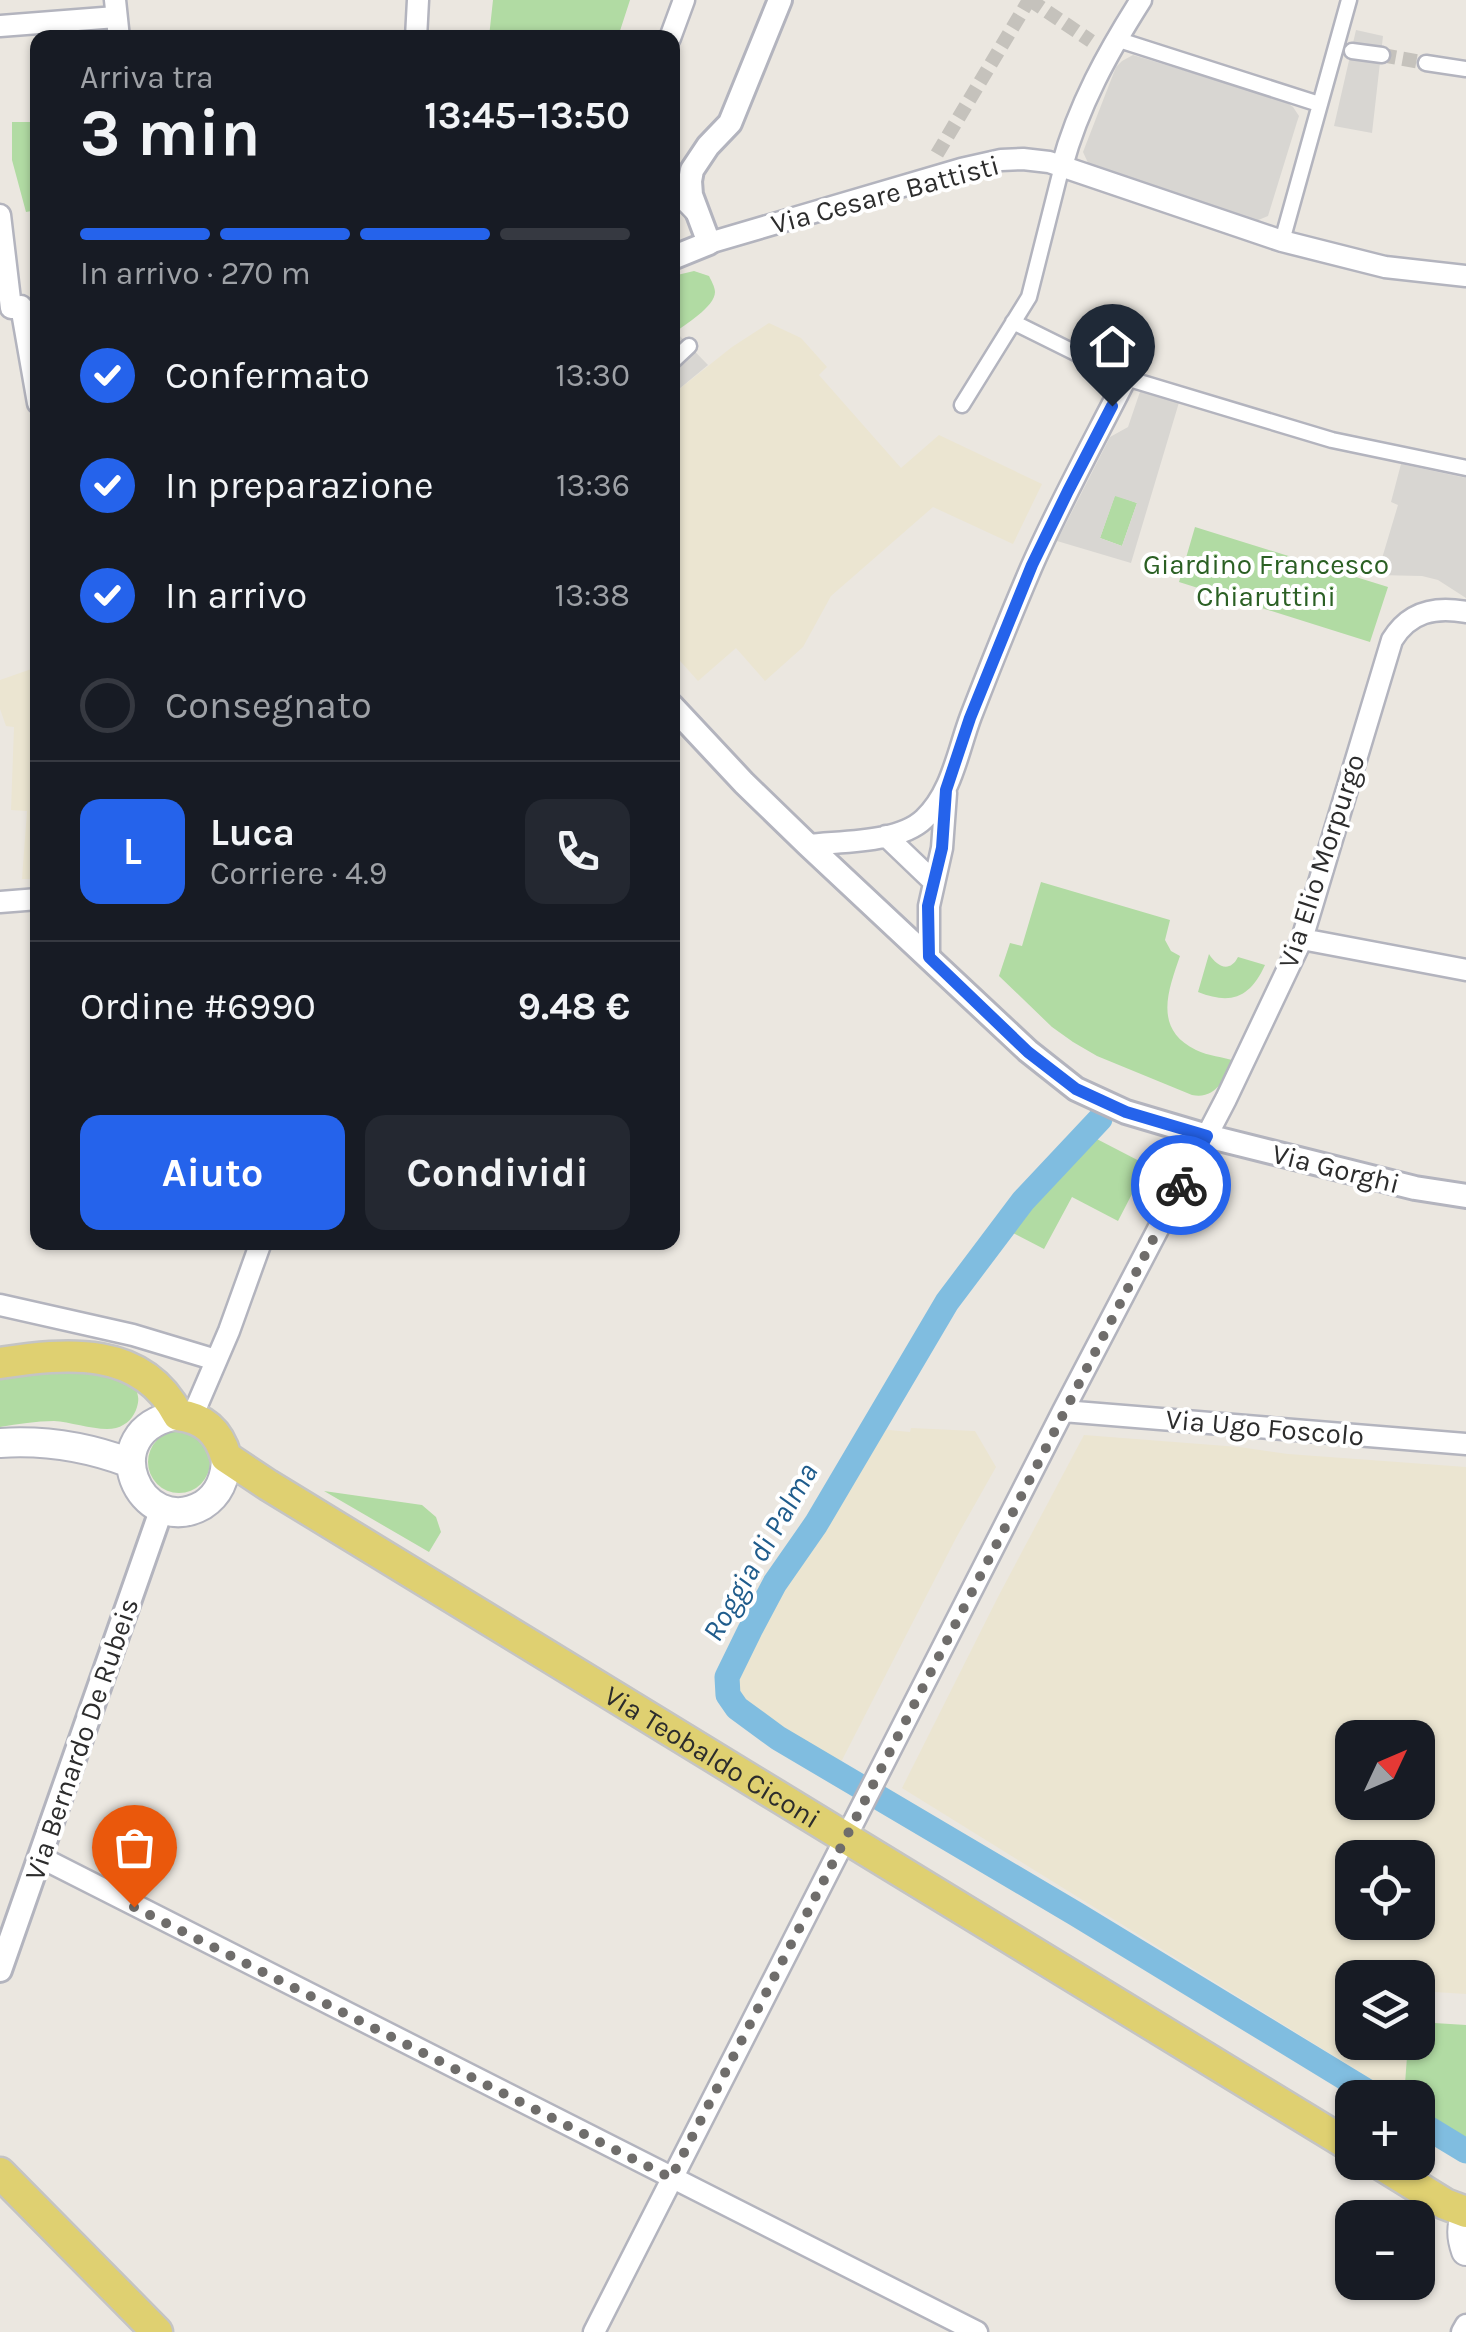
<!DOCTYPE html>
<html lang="it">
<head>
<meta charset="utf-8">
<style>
  :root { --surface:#171b24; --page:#242831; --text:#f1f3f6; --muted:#9ea1a6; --line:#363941; --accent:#2563eb }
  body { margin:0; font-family:Karla,sans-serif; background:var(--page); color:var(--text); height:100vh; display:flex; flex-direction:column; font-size:38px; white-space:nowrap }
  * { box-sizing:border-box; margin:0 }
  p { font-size:32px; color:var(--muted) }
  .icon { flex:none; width:55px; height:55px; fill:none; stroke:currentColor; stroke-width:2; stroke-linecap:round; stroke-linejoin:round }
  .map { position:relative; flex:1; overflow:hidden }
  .details { position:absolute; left:30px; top:30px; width:650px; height:1220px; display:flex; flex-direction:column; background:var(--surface); border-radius:20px; box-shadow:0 2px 8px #0004 }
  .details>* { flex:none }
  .needle { width:65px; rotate:46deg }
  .tools { position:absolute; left:1335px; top:1720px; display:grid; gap:20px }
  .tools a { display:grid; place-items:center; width:100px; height:100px; border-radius:20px; background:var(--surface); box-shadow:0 2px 8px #0004; font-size:50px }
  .pin { position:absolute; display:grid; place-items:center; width:85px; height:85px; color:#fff; margin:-102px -42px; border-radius:50% 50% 50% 0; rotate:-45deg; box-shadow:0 0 10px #0007 }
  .pin .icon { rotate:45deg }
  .courier { position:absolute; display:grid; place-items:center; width:100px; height:100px; margin:-50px; border:8px solid #2563eb; border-radius:50%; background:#fff; color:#222; box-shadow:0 2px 12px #0007 }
  .headline em { font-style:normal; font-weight:700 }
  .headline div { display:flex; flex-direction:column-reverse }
  .headline { display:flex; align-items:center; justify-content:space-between; height:170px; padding:0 50px }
  h1 { font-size:65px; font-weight:700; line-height:75px }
  .bar { display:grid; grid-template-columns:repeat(4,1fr); gap:15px 10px; align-content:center; height:120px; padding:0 50px }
  .bar i { height:12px; border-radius:8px; background:var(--line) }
  .bar .selected { background:var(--accent) }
  .bar p { grid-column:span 4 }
  .line { display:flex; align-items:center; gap:25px; padding:0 50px; border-top:2px solid var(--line) }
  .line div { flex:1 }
  .round { display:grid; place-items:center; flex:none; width:105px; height:105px; border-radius:20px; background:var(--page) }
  ol { padding:0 50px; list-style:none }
  li { display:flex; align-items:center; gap:30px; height:110px }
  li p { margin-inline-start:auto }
  li .icon { padding:10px; border-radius:50%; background:var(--accent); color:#fff; stroke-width:4 }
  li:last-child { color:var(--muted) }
  li i { width:55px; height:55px; border:5px solid var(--line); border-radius:50% }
  .action { display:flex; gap:20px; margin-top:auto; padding:20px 50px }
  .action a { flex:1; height:115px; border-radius:20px; background:var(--accent); color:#fff; font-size:40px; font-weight:700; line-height:115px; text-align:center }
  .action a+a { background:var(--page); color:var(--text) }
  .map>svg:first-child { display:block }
  .education { fill:#ebe5d1; fill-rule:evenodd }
  .green { fill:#b1dba3 }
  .plaza { fill:#d8d6d2; fill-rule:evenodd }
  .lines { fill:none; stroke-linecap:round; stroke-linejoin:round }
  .canal { stroke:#80bde0; stroke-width:25 }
  .pedestrian-tunnel { stroke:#c5c2bc; stroke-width:14; stroke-dasharray:14 7; stroke-linecap:butt }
  .pedestrian-casing { stroke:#b3b4be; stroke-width:19 }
  .minor-casing { stroke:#b3b4be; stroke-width:25 }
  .tertiary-casing { stroke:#b3b4be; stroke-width:28 }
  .secondary-casing { stroke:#b3b4be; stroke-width:32 }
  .primary-casing { stroke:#c4c4c4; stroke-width:35 }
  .pedestrian { stroke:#fff; stroke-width:14 }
  .minor { stroke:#fff; stroke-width:20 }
  .tertiary { stroke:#fff; stroke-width:22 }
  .secondary { stroke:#fff; stroke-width:28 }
  .primary { stroke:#dfd071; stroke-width:30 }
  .done { stroke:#6f6d6b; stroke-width:10; stroke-dasharray:0 18 }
  .route { stroke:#2563eb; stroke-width:12 }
  .labels { text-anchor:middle; stroke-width:8; stroke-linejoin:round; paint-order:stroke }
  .street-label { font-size:28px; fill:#2c2c2c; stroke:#fff }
  .park-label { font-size:28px; fill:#2b6024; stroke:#fff }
  .water-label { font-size:30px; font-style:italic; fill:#1f5c8c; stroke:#fff }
</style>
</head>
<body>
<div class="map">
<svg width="1466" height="2332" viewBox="0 0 1466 2332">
  <rect width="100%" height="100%" fill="#ebe7e0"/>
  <path class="education" d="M769,323L801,338L827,367L819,375L901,468L939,435L1042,484L1013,544L933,507L831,596L803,647L765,681L736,648L698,681L673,653V394L732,347Z
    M37,667V879H22L27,811L11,810L14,727L6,726L0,709V680Z
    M911,1428L975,1431L996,1467L956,1538L840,1764L783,1733L744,1702L736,1692L737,1681L757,1636L782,1590L824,1529L879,1429L910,1432Z
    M1084,1435L1239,1447L1288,1454L1466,1467V1994L1418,1991V1978H1352V2042L1408,2043L1404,2097H1400L902,1788L999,1595ZM1352,1738H1418V1802H1352ZM1352,1858H1418V1922H1352Z"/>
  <path class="green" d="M493,0H630L618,37H489Z
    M12,122H36L37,210L26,212L12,160Z
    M694,271L709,276C711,280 715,287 715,292C715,307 684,325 673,334V276Z
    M1115,495L1137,503L1122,546L1100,538Z
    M1195,527L1388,587L1370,642L1179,582Z
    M1041,882L1170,920L1165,940L1171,951L1180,956C1168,991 1153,1029 1196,1050C1208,1056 1223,1057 1236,1061C1224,1078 1216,1100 1192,1095L1097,1056L1073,1042L1052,1027L999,976L1010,943L1022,946Z
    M1209,954C1217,967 1230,973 1238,957L1265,965C1250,998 1231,1005 1198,992Z
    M1091,1136L1147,1165L1118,1221L1072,1197L1044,1249L1013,1233L1052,1179Z
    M51,1367C74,1369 149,1367 137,1407C134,1417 127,1425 116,1428C100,1432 72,1422 54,1421C36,1421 18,1424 0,1427V1375Z
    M148 1462a31 31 0 1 1 62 0a31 31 0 1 1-62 0Z
    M324,1491L422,1505L436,1517L441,1532L429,1552Z
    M1418,2022L1466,2025V2139L1418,2108V2098L1404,2097L1408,2043L1418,2042Z"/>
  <path class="plaza" d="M1356,30L1383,36L1372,133L1334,126Z
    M1133,55L1285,101L1293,107L1299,116L1297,122L1268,216L1256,221L1089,165L1083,152L1116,67L1122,61Z
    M676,332L708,365L673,394V334Z
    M1145,377L1183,389L1131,563L1057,541L1110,437L1128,427ZM1115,496L1137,503L1122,546L1100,538Z
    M1401,464L1466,478V598L1438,580L1422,576L1377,575L1398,505L1391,502Z"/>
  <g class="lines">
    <path class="canal" d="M1100,1119L1023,1201L947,1302L816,1524L775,1583L750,1630L727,1677L728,1695L737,1708L778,1738L1076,1914L1378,2098
      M1418,2122L1466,2151"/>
    <path class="pedestrian-tunnel" d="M1030,0L1091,41
      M1382,55L1426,63
      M937,154L1029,0"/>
    <g class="pedestrian-casing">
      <path id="pedestrian" d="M1116,39L1319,104
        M1352,51L1382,55
        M1426,63L1466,69
        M1282,241L1349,0
        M1013,322L1126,378L1332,440L1466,468
        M672,362L689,346
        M962,405L1029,297L1062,166"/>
    </g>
    <g class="minor-casing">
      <path id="minor" d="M115,0L119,38
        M0,26L116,17
        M416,38L418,0
        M670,38L684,0
        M1062,166C1078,106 1108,52 1141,0
        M672,187L697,213
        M0,215L11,308
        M709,243L961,169L1001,160L1023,159L1049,162L1282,241L1385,267L1466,276
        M21,306L38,403
        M886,836L934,882
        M808,845C842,841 899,843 924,819C952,793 958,750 971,716C990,667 1010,617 1031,568C1059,504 1094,441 1126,378
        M0,902L38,899
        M1302,939L1466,970
        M929,957V906L942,848L946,793
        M0,1305L133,1335L216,1360
        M1063,1411L1466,1444
        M192,1417L229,1331L261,1242
        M40,1857L977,2332
        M594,2332L1063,1411L1226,1099L1302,939L1392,640C1409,612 1435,606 1466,612
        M1462,2332L1466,2325"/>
    </g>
    <g class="tertiary-casing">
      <path id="tertiary" d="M672,258L709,243L691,195L690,181L692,170L708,146L730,123L780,0
        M672,706L744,783L808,845L1028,1051L1076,1089L1126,1112L1207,1136L1415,1188L1466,1196
        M0,1970L162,1508"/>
    </g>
    <g class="secondary-casing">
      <path id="secondary" d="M178,1415C91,1430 140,1541 203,1505C220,1494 226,1477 226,1457
        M0,1443C45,1440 88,1447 130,1463
        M1466,2213C1461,2227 1461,2237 1466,2251"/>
    </g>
    <g class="primary-casing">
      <g id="primary">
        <path id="s1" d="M0,1363C66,1353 142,1345 178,1415C204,1418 219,1432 226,1457L268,1485L1352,2147"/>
        <path d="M1377,2162L1445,2204L1466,2212"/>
        <path d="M0,2173L157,2332"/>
      </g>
    </g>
    <use href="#pedestrian" class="pedestrian"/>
    <use href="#minor" class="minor"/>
    <use href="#tertiary" class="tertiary"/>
    <use href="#secondary" class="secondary"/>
    <use href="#primary" class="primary"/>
  </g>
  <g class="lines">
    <path class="done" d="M134,1907L671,2178L1181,1185"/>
    <path class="route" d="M1112,406L1068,491L1032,565L970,718L946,790L942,848L928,906L929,957L1028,1052L1076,1089L1126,1112L1207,1136L1181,1185"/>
  </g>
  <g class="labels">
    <g class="street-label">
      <text transform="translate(885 194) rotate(-15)" y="10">Via Cesare Battisti</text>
      <text transform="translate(1321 861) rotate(-72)" y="10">Via Elio Morpurgo</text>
      <text transform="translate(1336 1168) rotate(14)" y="10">Via Gorghi</text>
      <text transform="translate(1265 1427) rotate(5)" y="10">Via Ugo Foscolo</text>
      <text transform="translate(81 1739) rotate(-71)" y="10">Via Bernardo De Rubeis</text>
      <text dy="10" stroke="none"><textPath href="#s1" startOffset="840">Via Teobaldo Ciconi</textPath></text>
    </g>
    <g class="park-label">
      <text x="1266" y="574">Giardino Francesco<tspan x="1266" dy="32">Chiaruttini</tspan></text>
    </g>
    <g class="water-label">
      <text transform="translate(760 1552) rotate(-60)" y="10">Roggia di Palma</text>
    </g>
  </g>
</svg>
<div class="tools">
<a><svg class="needle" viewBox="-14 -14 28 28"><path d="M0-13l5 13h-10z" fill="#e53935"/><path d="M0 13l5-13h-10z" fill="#9ea1a6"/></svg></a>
<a><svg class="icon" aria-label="locate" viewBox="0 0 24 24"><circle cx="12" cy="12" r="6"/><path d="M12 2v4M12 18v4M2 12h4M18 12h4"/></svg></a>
<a><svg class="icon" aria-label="layers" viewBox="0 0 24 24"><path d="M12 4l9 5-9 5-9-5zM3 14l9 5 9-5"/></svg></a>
<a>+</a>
<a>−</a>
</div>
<div class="pin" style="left:134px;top:1907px;background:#ea580c"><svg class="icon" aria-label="bag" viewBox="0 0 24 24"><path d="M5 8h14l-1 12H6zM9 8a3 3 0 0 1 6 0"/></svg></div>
<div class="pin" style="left:1112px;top:406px;background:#1f2937"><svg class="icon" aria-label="home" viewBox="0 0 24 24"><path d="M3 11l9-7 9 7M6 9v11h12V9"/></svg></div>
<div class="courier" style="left:1181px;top:1185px"><svg class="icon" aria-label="bike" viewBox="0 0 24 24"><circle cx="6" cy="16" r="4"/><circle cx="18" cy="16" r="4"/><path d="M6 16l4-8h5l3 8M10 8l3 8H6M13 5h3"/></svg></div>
<section class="details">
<div class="headline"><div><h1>3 min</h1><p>Arriva tra</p></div><em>13:45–13:50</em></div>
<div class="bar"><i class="selected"></i><i class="selected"></i><i class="selected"></i><i></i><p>In arrivo · 270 m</p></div>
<ol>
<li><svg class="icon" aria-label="check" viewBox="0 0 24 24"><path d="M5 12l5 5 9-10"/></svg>Confermato<p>13:30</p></li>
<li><svg class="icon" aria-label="check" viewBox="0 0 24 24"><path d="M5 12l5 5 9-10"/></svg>In preparazione<p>13:36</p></li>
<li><svg class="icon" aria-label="check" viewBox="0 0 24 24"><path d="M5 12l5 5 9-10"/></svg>In arrivo<p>13:38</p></li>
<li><i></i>Consegnato</li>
</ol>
<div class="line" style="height:180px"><b class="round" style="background:var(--accent);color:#fff">L</b><div><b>Luca</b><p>Corriere · 4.9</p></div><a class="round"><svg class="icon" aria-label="phone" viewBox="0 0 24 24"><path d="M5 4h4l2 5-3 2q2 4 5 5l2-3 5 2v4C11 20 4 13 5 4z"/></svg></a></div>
<div class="line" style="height:130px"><div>Ordine #6990</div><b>9.48 €</b></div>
<div class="action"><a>Aiuto</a><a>Condividi</a></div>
</section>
</div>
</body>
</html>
